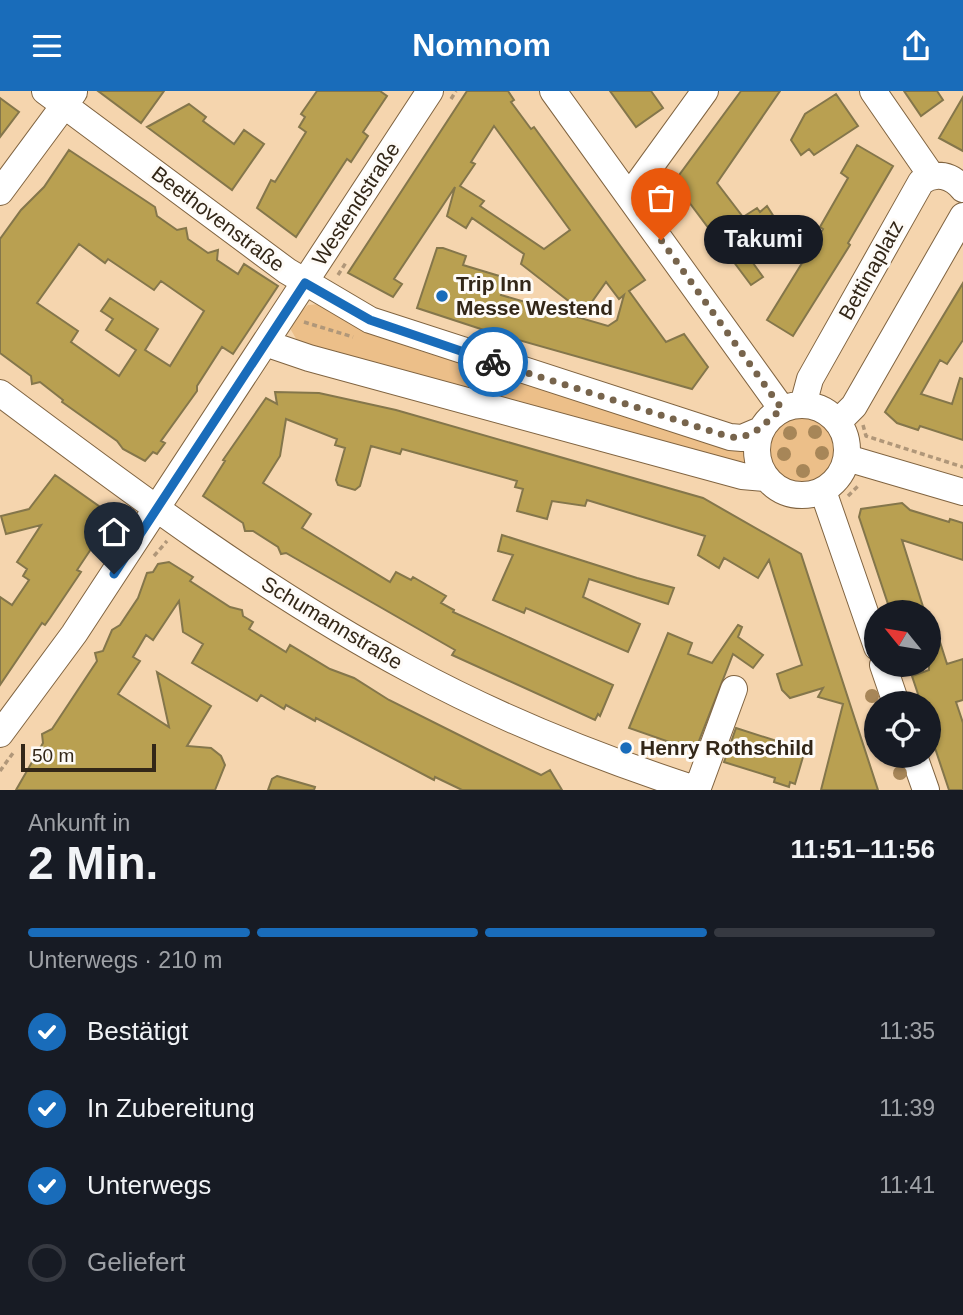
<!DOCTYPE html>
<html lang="de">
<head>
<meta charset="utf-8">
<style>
  :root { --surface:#171b24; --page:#242831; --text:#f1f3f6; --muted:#9ea1a6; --line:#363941; --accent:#196cba }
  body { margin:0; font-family:Arial,sans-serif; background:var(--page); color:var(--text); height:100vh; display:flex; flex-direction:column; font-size:26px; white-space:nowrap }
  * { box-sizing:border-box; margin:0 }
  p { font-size:23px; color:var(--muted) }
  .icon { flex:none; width:38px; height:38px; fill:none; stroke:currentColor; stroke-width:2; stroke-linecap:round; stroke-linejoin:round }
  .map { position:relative; height:699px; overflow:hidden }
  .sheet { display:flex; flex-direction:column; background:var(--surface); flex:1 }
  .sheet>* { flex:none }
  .needle { width:46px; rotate:300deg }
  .fabs { position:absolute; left:864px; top:509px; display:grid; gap:14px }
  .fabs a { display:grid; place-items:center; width:77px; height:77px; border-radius:50%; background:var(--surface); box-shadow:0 2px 5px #0004; font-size:35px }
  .scale { position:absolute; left:21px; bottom:18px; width:135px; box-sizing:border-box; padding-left:7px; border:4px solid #332718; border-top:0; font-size:19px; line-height:24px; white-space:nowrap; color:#332718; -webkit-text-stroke:5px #fefbf7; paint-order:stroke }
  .pin { position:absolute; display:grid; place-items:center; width:60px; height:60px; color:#fff; margin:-72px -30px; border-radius:50% 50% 50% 0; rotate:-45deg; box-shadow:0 0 7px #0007 }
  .pin .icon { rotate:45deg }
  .courier { position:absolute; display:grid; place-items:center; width:70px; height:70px; margin:-35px; border:5px solid #196cba; border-radius:50%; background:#fff; color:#222; box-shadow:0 2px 9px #0007 }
  .bubble { position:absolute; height:49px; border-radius:24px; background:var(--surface); box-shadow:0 2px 5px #0004; font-size:23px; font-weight:600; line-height:49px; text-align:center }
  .headline em { font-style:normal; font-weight:600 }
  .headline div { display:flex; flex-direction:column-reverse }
  .headline { display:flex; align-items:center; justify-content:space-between; height:119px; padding:0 28px }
  h1 { font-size:46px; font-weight:600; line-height:52px }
  .bar { display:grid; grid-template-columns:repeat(4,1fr); gap:10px 7px; align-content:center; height:84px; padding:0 28px }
  .bar i { height:9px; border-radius:5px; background:var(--line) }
  .bar .selected { background:var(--accent) }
  .bar p { grid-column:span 4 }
  ol { padding:0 28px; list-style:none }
  li { display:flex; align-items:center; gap:21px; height:77px }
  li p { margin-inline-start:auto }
  li .icon { padding:7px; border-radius:50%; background:var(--accent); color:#fff; stroke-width:4 }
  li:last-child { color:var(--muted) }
  li i { width:38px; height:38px; border:4px solid var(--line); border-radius:50% }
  header { display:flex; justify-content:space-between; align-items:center; height:91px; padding:0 28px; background:var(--accent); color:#fff; font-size:32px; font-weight:600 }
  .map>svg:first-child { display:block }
  .green { fill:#ecbf89 }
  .building { fill:#b9a051; stroke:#84764b; stroke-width:2; fill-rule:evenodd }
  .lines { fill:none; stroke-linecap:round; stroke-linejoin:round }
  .minor-casing { stroke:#806441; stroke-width:28 }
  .path { stroke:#b09779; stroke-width:3.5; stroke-dasharray:5 3.5; stroke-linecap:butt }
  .minor { stroke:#fff; stroke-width:26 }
  .tree { fill:#a78658 }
  .done { stroke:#77644c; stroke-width:7; stroke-dasharray:0 12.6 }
  .route { stroke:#196cba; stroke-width:9 }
  .poi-dot { fill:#196cba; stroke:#fefbf7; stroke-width:2.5 }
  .labels { text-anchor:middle; stroke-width:6; stroke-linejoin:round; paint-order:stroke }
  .street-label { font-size:21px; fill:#332718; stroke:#fefbf7 }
  .poi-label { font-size:21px; font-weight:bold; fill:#332718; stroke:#fefbf7; text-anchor:start }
</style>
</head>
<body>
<header><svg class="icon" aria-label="menu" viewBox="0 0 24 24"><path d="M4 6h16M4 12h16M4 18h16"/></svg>Nomnom<svg class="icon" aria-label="share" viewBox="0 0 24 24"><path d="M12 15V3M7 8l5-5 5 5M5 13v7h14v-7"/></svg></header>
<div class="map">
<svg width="963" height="699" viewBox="0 0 963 699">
  <rect width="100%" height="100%" fill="#f5d5ae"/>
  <path class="green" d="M320,213L417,259L747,358L749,382L298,251L291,239L295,226L308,214Z
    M767 360a35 35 0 1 1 70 0a35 35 0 1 1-70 0Z"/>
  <path class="building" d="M98,0H164L141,32Z
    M317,0H380L387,5L363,41L368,45L351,71L347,68L296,146L257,117L271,89L275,91L306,41L299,36L305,26L301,23Z
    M467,0H508L514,9L511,11L531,38L534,36L645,189L629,200L666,251L684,243L708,276L692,298L490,241L417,217L437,157H443L466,165L463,174L506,187L501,204L608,235L617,229L624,204L619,208L606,191L584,222L521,173L524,163L472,127L466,137L447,125L455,96L394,188L402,193L393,206L348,182ZM494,35L570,139L544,158L480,115L484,110L460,95L475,73L471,71Z
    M610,0H651L663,17L636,36Z
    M741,0H780L717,92L743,126L757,117L760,121L767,115L776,129L775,153L753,172L763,186L751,194L674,91Z
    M904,0H937L943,9L921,25Z
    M836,3L858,35L814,64L809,58L801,64L791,49L805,23Z
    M963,6V60L939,47Z
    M0,7L19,21L0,46Z
    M189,13L206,26L203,30L234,53L244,39L264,53L232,99L147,36Z
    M857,54L893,75L848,152L850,154L793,245L767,229L823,138L820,136L848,87L841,82Z
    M69,59L155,116L157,125L177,139L186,137L188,148L208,162L218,159L217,169L238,183L244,173L278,195L233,263L222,256L197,295V300L161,350L165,352L157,363L153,361L145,370L123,358L117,350L62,311L63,309L40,291L32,293L31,285L0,262V148L21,119L44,96ZM79,153L105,172L108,168L154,199L161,190L204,220L170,275L145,259L158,238L110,207L101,220L113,228L106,239L136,259L119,285L71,251L78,240L37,212Z
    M963,192V249L947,273L940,269L921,303L952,313L960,287L963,288V349L920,335L918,339L897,332L885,321Z
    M275,301L319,302L396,319L703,407L801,463L878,699H821L843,613L818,606L823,597L790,607L782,599L777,583L802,574L769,469L758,487L724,467L719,477L698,464L705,445L587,409L585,415L552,410L547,428L517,420L523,398L515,396L517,390L402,358L400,363L371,355L360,395L355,399L338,394L336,389L345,357L335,354L337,348L286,328L280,365L263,392L311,423L302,437L390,491L396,481L411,489L413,486L446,505L441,512L454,519L453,521L613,594L600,625L598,623L595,629L452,564L455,559L286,462L281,463L278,456L253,440H245L243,432L203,405L225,370L223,369L266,307L277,313Z
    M55,384L113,425L77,479L81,481L50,527L45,534L42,532L0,594V506L12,514L29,489L23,485L27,478L17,471L41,434L6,443L1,425L29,418Z
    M902,412L910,419L949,431L950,428L963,432V469L902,449L925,522H891L859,426L861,418Z
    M502,444L637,487L674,497L668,513L589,488L583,506L640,533L628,561L526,517L524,522L493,509L513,464L498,460Z
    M169,471L193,486L190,490L230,516L242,519L243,525L253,531L249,538L286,561L290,554L330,578L354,587L389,609L489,659L541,684L550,679L562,699H462L435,686L434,689L316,627L315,630L286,614L284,618L261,604L257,610L192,572L203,553L183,541L179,510L153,549L146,544L133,566L140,570L118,603L169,636L157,581L211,615L187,655L211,657L221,665L225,674L215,699H16L43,652L42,643L52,638L97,570L95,562L103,560L112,539L120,534L138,507L147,482L153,481L158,473Z
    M929,526H932L947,573L963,568V609L956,611L963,632V699H949L929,639V612H921L912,585L929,579Z
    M738,534L742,536L738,546L763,564L753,577L733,563L695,660L629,637L668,542L692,552L688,563L712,572Z
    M736,637L805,659L795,693L790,691L789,696L774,691L775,687L724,671Z
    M277,685L315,696L314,699H268L272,688Z"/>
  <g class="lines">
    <g class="minor-casing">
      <path id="minor" d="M45,0L287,180L370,229L730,346L742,347L761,339
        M553,0L782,318
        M873,0L931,84
        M0,101L74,1
        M629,105L705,0
        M265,252L309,267L742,385L765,387
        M0,302C132,401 264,500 409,578C501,628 599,667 698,699
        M757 359a45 45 0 1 1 90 0a45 45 0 1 1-90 0Z
        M803,314L810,288L921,91C935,80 952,84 963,98
        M838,331L854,315L963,125
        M847,367L963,401
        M823,400L877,556
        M883,574L896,612
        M0,643L74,543L430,0
        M914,665L926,699
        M697,699L734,598"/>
    </g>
    <path class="path" d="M451,8L456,0
      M338,184L347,170
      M304,231L353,246
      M863,334L866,345L963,376
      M848,405L860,393
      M154,465L167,450
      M0,680L13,662"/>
    <use href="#minor" class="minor"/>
  </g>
  <g class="tree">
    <circle cx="815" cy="341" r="7"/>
    <circle cx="790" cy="342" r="7"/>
    <circle cx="822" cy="362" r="7"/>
    <circle cx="784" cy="363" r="7"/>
    <circle cx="803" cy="380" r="7"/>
    <circle cx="872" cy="605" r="7"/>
    <circle cx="900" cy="682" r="7"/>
  </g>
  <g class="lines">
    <path class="done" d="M493,271L730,346C756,348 764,331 782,318L661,149"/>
    <path class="route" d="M114,483L305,192L370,229L493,271"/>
  </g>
  <g class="poi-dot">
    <circle cx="442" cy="205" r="7"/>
    <circle cx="626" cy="657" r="7"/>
  </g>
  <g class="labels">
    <g class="street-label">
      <text transform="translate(356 113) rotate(-57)" y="7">Westendstraße</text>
      <text transform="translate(218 128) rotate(37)" y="7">Beethovenstraße</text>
      <text transform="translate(871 179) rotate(-61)" y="7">Bettinaplatz</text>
      <text transform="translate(332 532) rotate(31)" y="7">Schumannstraße</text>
    </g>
    <g class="poi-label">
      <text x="456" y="200">Trip Inn<tspan x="456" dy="24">Messe Westend</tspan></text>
      <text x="640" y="664">Henry Rothschild</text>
    </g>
  </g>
</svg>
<div class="fabs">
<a><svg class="needle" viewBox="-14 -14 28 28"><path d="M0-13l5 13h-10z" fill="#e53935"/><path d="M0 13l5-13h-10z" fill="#9ea1a6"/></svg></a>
<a><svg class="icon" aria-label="locate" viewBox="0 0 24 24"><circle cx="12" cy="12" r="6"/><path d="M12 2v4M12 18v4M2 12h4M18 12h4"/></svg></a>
</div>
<div class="scale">50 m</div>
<div class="pin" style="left:661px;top:149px;background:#ea580c"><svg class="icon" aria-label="bag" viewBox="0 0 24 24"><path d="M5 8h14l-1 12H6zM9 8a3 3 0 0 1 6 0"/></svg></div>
<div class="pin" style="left:114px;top:483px;background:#1f2937"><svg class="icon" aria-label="home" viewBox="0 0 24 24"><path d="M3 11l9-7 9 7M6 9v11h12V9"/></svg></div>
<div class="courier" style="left:493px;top:271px"><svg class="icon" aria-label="bike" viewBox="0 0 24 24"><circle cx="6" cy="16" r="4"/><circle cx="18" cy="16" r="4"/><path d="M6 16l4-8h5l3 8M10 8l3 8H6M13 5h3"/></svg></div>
<div class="bubble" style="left:704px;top:124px;width:119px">Takumi</div>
</div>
<section class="sheet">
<div class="headline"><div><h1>2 Min.</h1><p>Ankunft in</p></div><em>11:51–11:56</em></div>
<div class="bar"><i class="selected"></i><i class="selected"></i><i class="selected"></i><i></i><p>Unterwegs · 210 m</p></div>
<ol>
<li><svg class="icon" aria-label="check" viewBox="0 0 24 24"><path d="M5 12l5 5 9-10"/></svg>Bestätigt<p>11:35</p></li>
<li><svg class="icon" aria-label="check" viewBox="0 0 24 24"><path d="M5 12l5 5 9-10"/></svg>In Zubereitung<p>11:39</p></li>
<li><svg class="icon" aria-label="check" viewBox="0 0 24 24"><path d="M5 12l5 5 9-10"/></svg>Unterwegs<p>11:41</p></li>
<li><i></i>Geliefert</li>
</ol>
</section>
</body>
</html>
